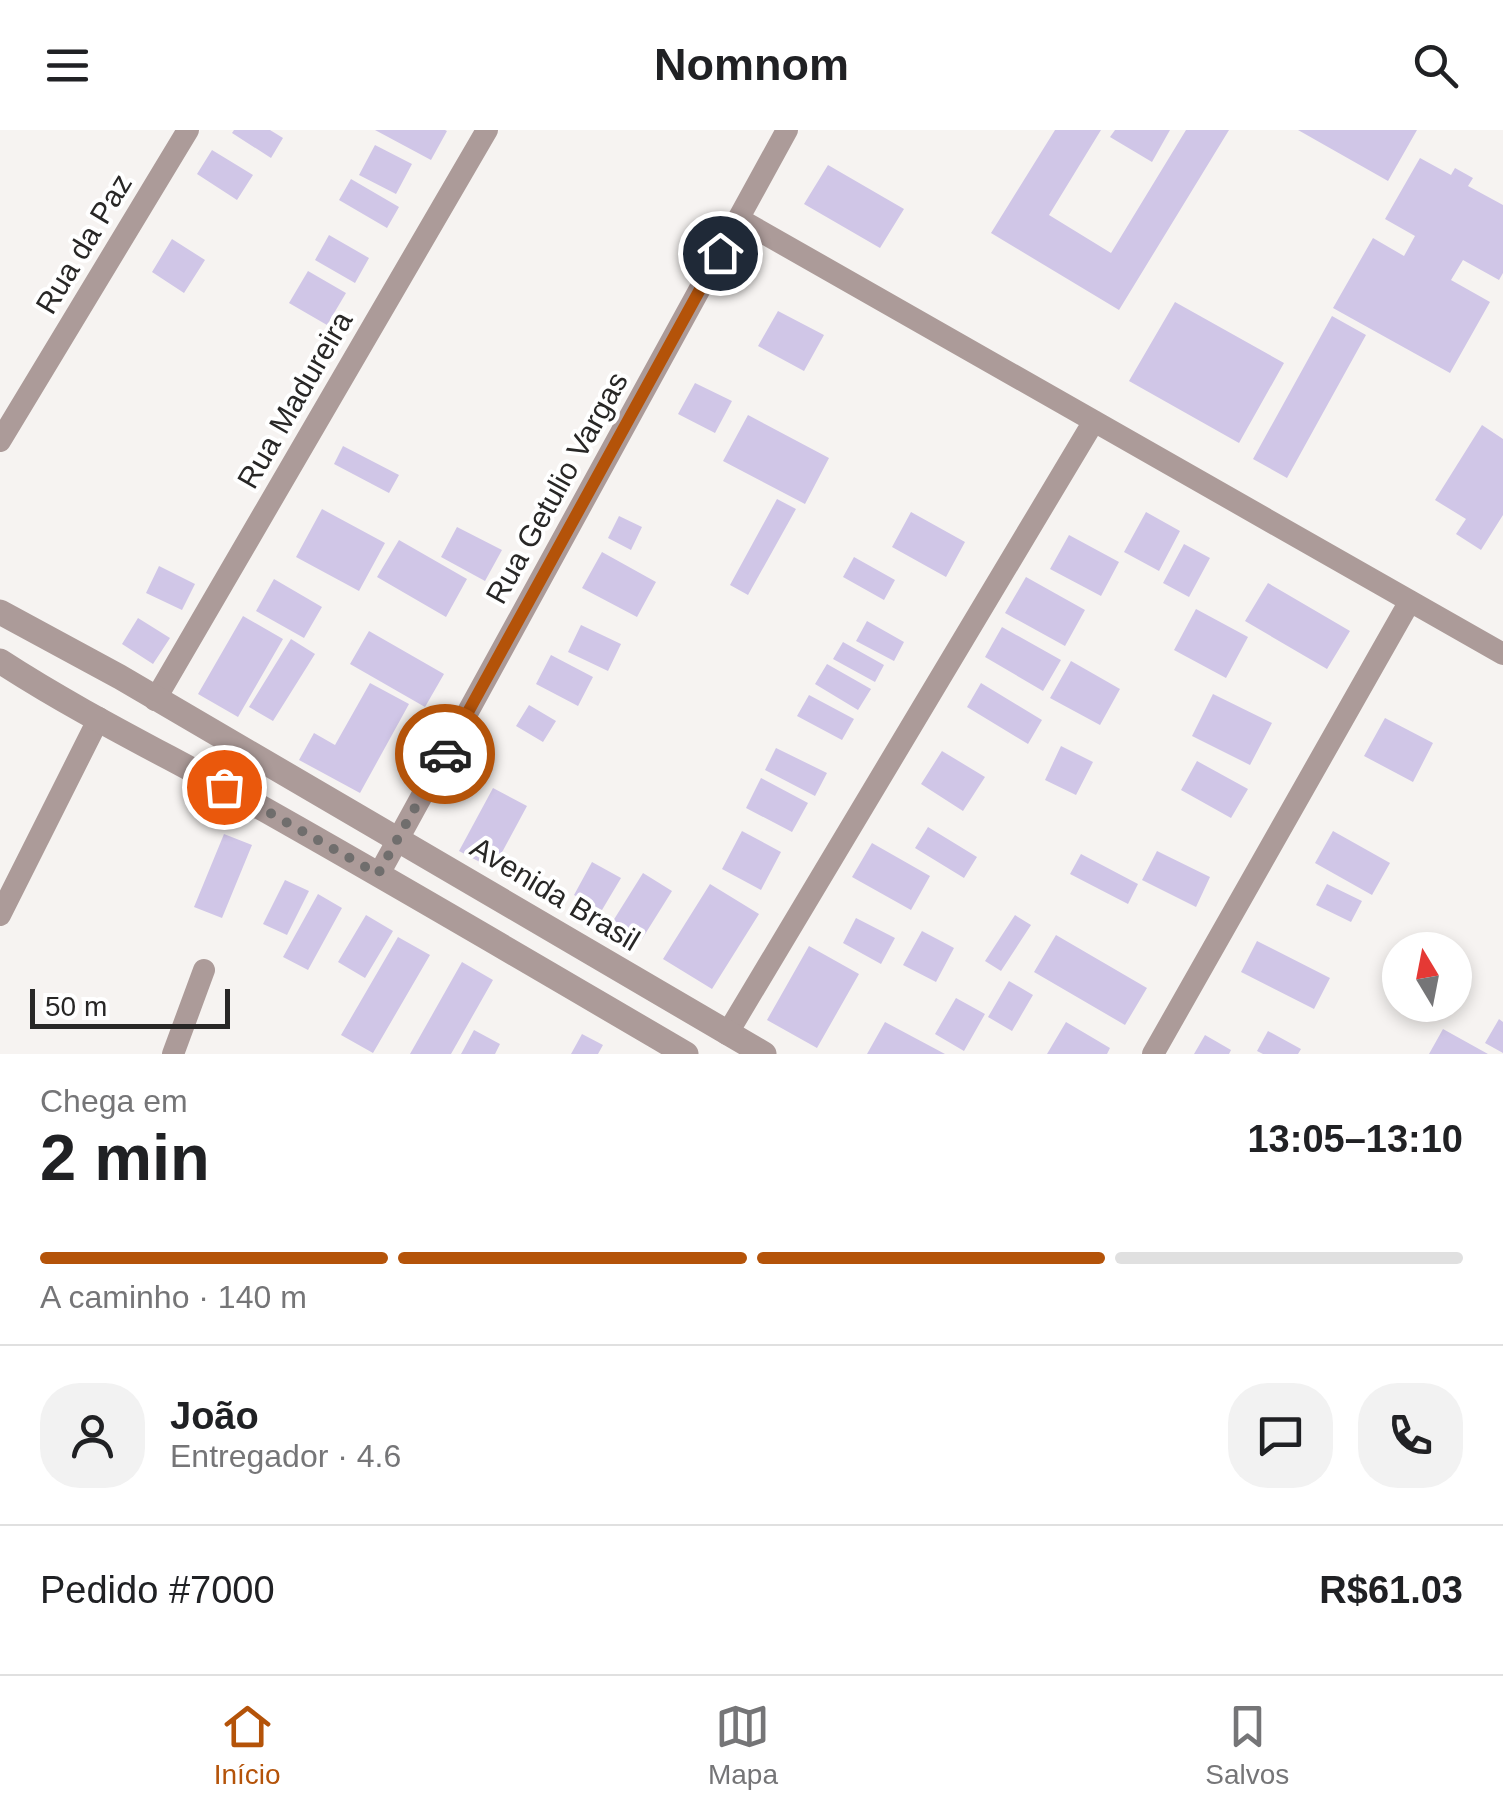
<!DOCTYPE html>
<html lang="pt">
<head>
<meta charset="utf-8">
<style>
  :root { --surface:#fff; --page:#f2f2f2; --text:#202124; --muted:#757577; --line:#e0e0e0; --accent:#b45309 }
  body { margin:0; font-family:Arial,sans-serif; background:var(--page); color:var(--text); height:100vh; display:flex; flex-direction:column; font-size:38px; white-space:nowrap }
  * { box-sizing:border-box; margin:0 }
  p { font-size:32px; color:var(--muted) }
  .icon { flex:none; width:55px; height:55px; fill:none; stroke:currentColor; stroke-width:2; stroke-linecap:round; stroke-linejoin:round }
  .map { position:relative; height:924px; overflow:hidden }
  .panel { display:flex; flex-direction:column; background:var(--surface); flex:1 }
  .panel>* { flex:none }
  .needle { width:65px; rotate:350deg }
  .controls { position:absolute; left:1382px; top:802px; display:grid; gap:20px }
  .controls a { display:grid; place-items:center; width:90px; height:90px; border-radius:50%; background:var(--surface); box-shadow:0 5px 15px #0003; font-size:50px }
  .scale { position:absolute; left:30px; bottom:25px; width:200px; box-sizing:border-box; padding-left:10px; border:5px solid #282726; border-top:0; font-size:28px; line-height:35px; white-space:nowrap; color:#282726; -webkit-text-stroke:8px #fff; paint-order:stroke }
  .pin { position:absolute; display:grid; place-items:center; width:85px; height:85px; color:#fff; margin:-42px; border:5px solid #fff; border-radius:50%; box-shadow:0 2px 10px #0007 }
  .courier { position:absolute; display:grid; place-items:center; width:100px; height:100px; margin:-50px; border:8px solid #b45309; border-radius:50%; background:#fff; color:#222; box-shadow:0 2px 12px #0007 }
  .summary em { font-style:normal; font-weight:700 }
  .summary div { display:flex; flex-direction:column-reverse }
  .summary { display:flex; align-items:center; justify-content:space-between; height:170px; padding:0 40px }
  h1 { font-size:65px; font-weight:700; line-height:75px }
  .bar { display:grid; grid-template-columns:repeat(4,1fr); gap:15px 10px; align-content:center; height:120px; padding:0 40px }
  .bar i { height:12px; border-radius:8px; background:var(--line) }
  .bar .current { background:var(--accent) }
  .bar p { grid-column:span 4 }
  .line { display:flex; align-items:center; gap:25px; padding:0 40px; border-top:2px solid var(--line) }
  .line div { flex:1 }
  .round { display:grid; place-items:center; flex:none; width:105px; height:105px; border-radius:40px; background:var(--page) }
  header { display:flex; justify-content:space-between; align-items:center; height:130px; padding:0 40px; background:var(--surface); font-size:45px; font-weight:700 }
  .tab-bar { display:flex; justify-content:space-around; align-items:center; height:140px; border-top:2px solid var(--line); background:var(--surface); font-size:28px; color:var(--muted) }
  .tab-bar a { display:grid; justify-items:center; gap:5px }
  .tab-bar .current { color:var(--accent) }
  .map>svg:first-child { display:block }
  .building { fill:#d0c6e7 }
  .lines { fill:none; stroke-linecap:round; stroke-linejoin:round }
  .minor { stroke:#ac9b99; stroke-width:22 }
  .tertiary { stroke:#ac9b99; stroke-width:25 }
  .done { stroke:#706e6d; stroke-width:10; stroke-dasharray:0 18 }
  .route { stroke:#b45309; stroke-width:12 }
  .labels { text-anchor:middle; stroke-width:8; stroke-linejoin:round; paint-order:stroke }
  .street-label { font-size:30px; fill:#282726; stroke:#fff }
</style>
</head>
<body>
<header><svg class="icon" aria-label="menu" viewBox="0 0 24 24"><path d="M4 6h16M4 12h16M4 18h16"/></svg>Nomnom<svg class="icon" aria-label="search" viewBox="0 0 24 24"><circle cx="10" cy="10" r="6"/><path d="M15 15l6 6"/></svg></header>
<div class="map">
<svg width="1503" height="924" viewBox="0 0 1503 924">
  <rect width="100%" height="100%" fill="#f6f3f1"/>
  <path class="building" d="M234,0H270L283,8L271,28L232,3Z
    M375,0H445L447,1L431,30Z
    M1055,0H1101L1049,85L1111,123L1186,0H1229L1119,180L991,103Z
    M1115,0H1170L1152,32L1110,7Z
    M1298,0H1417L1388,51Z
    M375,15L412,34L396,64L359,45Z
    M212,20L253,45L237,70L197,44Z
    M1420,28L1451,45L1455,38L1473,48L1468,56L1503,75V143L1499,150L1463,130L1451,150L1490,172L1450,243L1333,178L1373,108L1404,126L1415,106L1385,89Z
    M828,35L904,79L880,118L804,74Z
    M351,49L399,77L387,98L339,70Z
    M329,105L369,128L355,153L315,130Z
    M172,109L205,130L184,163L152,142Z
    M308,141L346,163L327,195L289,173Z
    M1175,172L1284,233L1239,313L1129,251Z
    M778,181L824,205L804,241L758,216Z
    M1332,186L1366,205L1287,348L1253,329Z
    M695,253L732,271L715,303L678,284Z
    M748,285L829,328L805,374L723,331Z
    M1482,295L1503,309V385L1481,420L1456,404L1466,389L1435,370Z
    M343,316L399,345L389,363L334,334Z
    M777,369L796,379L748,465L730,455Z
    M322,379L385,413L359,461L296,427Z
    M911,382L965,412L946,447L892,417Z
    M1146,382L1180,401L1159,441L1124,422Z
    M619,386L642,397L631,420L608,408Z
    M457,397L502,420L485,451L441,427Z
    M1069,405L1119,432L1101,466L1050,439Z
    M399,410L467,449L446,487L377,447Z
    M1184,414L1210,428L1189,467L1163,453Z
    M602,422L656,452L637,487L582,458Z
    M854,427L895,450L884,470L843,447Z
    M159,436L195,454L182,480L146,463Z
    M1026,447L1085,480L1065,516L1005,483Z
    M274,449L322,477L304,508L256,481Z
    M1268,453L1350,501L1327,539L1245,491Z
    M1196,479L1248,507L1226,548L1174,520Z
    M243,486L283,509L238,587L198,564Z
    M138,488L170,508L153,534L122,514Z
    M867,491L904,512L894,531L856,511Z
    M581,495L621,514L608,541L568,522Z
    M1002,497L1061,530L1043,561L985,527Z
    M369,501L444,544L425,577L350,534Z
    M291,509L315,524L273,591L249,577Z
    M843,512L884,535L875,552L833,529Z
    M551,525L593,547L578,576L536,554Z
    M1071,531L1120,559L1100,595L1050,568Z
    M827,534L871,559L858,580L815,554Z
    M370,553L409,574L360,663L299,630L314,603L335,615Z
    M981,553L1042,590L1028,614L967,577Z
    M1213,564L1272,593L1250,635L1192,606Z
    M809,565L854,589L842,610L797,586Z
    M529,575L556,591L543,612L516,596Z
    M1385,588L1433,613L1413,652L1364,626Z
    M1061,616L1093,632L1076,665L1045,650Z
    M776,618L827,643L815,666L765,640Z
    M942,621L985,647L963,681L921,654Z
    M1197,631L1248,659L1231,688L1181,660Z
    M761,648L808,673L792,702L746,678Z
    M493,658L527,676L493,739L459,721Z
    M928,697L977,727L964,748L915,718Z
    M742,701L781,722L761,760L722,739Z
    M1333,701L1390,733L1372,765L1315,733Z
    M224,704L252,715L222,788L194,777Z
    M872,713L930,746L911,780L852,747Z
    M1157,721L1210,747L1196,777L1142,750Z
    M1081,724L1138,754L1128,774L1070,744Z
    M592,732L621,748L602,780L574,765Z
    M643,743L672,761L642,809L613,791Z
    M285,750L309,761L287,805L263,794Z
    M710,754L759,784L712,859L663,829Z
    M1327,754L1362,771L1351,792L1316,775Z
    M318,764L342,778L308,840L283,827Z
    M366,785L393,801L365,848L338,832Z
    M1015,785L1031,795L1001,841L985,831Z
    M856,788L895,808L881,834L843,813Z
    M922,801L954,818L936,852L903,835Z
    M1056,805L1147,858L1125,895L1034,842Z
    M398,807L430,825L373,923L341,905Z
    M1257,811L1330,848L1314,879L1241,842Z
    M809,816L859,844L817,918L767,890Z
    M462,832L493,850L451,924H410Z
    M1009,851L1033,865L1012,901L988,887Z
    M956,868L985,884L964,921L935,904Z
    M1499,889L1503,892V923L1485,913Z
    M885,892L945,924H867Z
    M1066,892L1110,918L1107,924H1047Z
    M1443,899L1488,924H1429Z
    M474,900L500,914L495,924H461Z
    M1268,901L1301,919L1298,924H1263L1257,921Z
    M582,904L603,915L598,924H571Z
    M1205,905L1231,920L1229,924H1194Z"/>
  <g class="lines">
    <path class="minor" d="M739,89L1503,524
      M0,311L188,0
      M155,570L487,0
      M379,744L787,0
      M0,785L99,588
      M727,904L1094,291
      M173,924L204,840
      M1153,924L1410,471"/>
    <path class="tertiary" d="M0,482L120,547L764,924
      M0,531C83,585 173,628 258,676C402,757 544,841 686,924"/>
  </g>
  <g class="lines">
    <path class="done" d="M224,657L378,744L445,624"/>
    <path class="route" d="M445,624L720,123"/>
  </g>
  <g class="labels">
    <g class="street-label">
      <text transform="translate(84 114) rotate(-59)" y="10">Rua da Paz</text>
      <text transform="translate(295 270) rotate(-60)" y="10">Rua Madureira</text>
      <text transform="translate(557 358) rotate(-61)" y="10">Rua Getulio Vargas</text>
      <text transform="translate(555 764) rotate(31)" y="10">Avenida Brasil</text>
    </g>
  </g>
</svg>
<div class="controls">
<a><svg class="needle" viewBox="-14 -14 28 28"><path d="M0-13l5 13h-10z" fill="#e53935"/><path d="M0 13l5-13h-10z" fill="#757577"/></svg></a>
</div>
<div class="scale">50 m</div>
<div class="pin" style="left:224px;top:657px;background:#ea580c"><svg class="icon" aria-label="bag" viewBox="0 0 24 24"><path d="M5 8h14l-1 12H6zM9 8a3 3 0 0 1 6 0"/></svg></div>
<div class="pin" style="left:720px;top:123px;background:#1f2937"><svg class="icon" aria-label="home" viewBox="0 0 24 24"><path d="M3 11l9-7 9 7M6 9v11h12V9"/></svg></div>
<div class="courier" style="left:445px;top:624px"><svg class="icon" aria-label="car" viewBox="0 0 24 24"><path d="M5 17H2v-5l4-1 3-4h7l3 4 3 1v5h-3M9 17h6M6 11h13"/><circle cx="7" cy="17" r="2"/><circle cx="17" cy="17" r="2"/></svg></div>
</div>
<section class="panel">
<div class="summary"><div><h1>2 min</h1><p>Chega em</p></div><em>13:05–13:10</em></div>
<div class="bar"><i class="current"></i><i class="current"></i><i class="current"></i><i></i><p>A caminho · 140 m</p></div>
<div class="line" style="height:180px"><a class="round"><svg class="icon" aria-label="person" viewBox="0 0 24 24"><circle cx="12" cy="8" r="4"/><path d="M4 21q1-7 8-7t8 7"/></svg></a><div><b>João</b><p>Entregador · 4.6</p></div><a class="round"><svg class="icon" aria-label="chat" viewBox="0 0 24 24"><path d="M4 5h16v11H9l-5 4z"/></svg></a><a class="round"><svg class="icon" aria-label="phone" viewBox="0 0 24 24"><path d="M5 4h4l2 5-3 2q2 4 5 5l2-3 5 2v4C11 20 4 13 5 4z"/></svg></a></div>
<div class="line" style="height:130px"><div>Pedido #7000</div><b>R$61.03</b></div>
</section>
<nav class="tab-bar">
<a class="current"><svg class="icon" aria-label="home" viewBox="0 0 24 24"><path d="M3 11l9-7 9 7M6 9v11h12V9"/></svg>Início</a>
<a><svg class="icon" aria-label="map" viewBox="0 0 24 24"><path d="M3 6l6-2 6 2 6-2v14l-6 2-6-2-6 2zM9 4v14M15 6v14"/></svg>Mapa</a>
<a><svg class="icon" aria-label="saved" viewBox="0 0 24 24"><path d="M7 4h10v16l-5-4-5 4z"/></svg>Salvos</a>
</nav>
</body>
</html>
